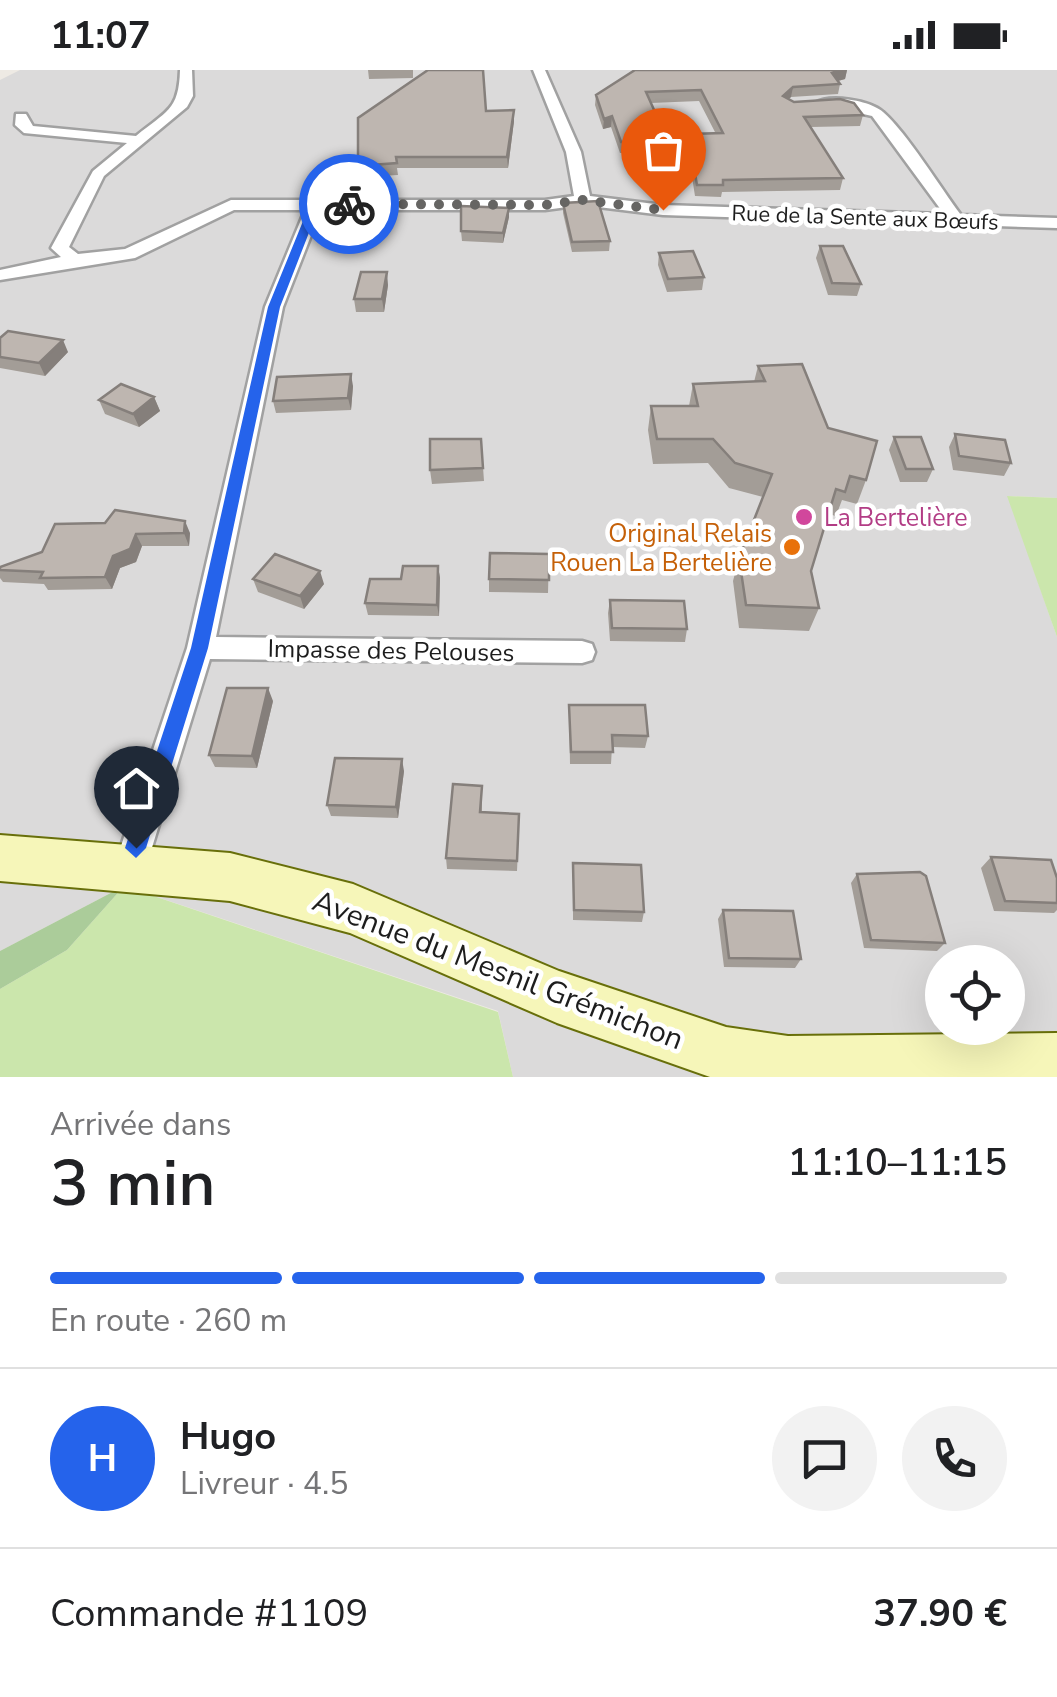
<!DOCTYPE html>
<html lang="fr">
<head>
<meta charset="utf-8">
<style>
  :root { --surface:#fff; --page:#f2f2f2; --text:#202124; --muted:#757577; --line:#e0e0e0; --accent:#2563eb }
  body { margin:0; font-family:"Nunito Sans",sans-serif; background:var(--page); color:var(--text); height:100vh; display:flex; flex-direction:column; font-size:38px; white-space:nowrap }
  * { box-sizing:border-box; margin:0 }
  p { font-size:32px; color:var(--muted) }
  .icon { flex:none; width:55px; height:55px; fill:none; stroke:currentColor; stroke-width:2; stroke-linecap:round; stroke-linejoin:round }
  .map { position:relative; height:1007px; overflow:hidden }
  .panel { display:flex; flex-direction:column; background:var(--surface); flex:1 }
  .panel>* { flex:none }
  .tools { position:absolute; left:925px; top:875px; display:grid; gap:20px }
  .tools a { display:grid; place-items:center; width:100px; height:100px; border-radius:50%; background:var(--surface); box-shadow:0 10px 40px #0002; font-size:50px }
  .pin { position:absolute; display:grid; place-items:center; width:85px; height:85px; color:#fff; margin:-102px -42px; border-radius:50% 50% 50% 0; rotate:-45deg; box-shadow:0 0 10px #0007 }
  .pin .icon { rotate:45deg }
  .courier { position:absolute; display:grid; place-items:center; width:100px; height:100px; margin:-50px; border:8px solid #2563eb; border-radius:50%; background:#fff; color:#222; box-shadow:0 2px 12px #0007 }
  .summary em { font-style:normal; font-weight:600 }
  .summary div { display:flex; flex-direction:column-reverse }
  .summary { display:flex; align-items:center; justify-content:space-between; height:170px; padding:0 50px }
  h1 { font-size:65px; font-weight:600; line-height:75px }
  .bar { display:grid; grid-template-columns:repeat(4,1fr); gap:15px 10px; align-content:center; height:120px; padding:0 50px }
  .bar i { height:12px; border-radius:8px; background:var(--line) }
  .bar .on { background:var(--accent) }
  .bar p { grid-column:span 4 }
  .line { display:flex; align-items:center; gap:25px; padding:0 50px; border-top:2px solid var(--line) }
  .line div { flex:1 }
  .round { display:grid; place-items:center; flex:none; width:105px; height:105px; border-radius:52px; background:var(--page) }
  .status { display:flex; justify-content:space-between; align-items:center; height:70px; padding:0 50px; background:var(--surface); direction:ltr }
  .status svg { height:28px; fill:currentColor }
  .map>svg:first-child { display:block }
  .residential { fill:#dbdada; fill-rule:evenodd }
  .grass { fill:#cbe6ac }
  .forest { fill:#abcc9a }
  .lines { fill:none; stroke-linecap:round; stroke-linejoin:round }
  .street-casing { stroke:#a1a1a1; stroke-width:5 }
  .secondary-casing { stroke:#686f0a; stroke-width:4 }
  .street { fill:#fff; fill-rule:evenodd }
  .secondary { fill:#f6f6b9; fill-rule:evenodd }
  .wall { fill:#a39d97 }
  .shaded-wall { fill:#857f7b }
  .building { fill:#beb6b0; stroke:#857f7b; stroke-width:2.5 }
  .route { fill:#2563eb }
  .done { stroke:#666563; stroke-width:10; stroke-dasharray:0 18 }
  .hotel-dot { fill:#d1479c; stroke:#fff; stroke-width:4 }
  .food-dot { fill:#e8710a; stroke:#fff; stroke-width:4 }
  .labels { text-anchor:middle; stroke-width:9; stroke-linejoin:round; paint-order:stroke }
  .far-street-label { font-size:22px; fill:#1d1d1d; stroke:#fff }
  .hotel-label { font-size:25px; fill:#b23c85; stroke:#fff; text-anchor:start }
  .food-label { font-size:25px; fill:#c56008; stroke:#fff; text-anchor:end }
  .street-label { font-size:25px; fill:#1d1d1d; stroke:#fff }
  .near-street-label { font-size:30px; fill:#1d1d1d; stroke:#fff }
</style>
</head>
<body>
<div class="status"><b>11:07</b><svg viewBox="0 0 49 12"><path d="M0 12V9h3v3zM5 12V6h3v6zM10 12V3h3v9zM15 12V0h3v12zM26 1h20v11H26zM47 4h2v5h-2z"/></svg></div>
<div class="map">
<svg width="1057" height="1007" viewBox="0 0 1057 1007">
  <rect width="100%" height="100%" fill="#eeeae4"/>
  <path class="residential" d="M20,0H1057V428L1008,426L1057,567V1007H513L498,941L124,816L0,881V10ZM942,892H1008V958H942Z"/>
  <path class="grass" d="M1007,426L1057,428V567Z
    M124,816L498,942L513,1007H0V919L67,880Z"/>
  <path class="forest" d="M124,816L67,880L0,919V881Z"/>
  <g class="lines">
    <g class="street-casing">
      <path id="street" d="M180,0H192L193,26L187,37L104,106L69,177L78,184L125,179L231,130H545L574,126L566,82L533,0H545L581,82L590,126L663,135L944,144L872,46L815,33C830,24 870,30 883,42C907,63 940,117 961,145L1057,148V158L663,145L582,135L545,140H321L283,237L216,567L582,571L592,574L595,582L592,590L582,593L210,589L146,797L141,808L130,813L119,808L114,797L187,578L265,237L305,140H234L135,188L0,210V200L61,187L51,178L93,101L127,73L24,63L15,55L16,44H26L33,56L136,66C166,41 179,41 180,0Z"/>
    </g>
    <g class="secondary-casing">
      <path id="secondary" d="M0,765L230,783L353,814L559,901L726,957L788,966L1057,963V1007H710L557,953L350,863L230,831L0,811Z"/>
    </g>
    <use href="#street" class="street"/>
    <use href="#secondary" class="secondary"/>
  </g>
  <path class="wall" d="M368,0H413V8L369,9Z
    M635,0H847L845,9L838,11L840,14L838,24L791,27L789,29L794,32L863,45L860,56L811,57L843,108L840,120L722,122L721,127L695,126L687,75L688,64H716L699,31L651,33L668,71L667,82L620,83L611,57L603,59L595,35L596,25Z
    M486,41L514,51L508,98H397L398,105L359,107L358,96Z
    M563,133L610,171L609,181L572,182L563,143Z
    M509,138V147L503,173L462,171L461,161Z
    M820,176L861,214L857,226L828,225L816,188Z
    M659,183L704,207L702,220L667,222L658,195Z
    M388,215L384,242H356L354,229Z
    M0,268L68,282L45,306L0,298Z
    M758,296L828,358L866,410L857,434L842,430L836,446L828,444L811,501L819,538L809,561L739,558L733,511L739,488L763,427L729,418L708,393L653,394L648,360L651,336H689L693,314L754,312Z
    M353,316L351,340L276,343L273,331Z
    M154,327L160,341L139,357L105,344L99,330Z
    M955,364L1011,393L1004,406L953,400L949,377Z
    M894,367L933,399L927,412H900L889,380Z
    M481,369L484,411L432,414L430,400Z
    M55,454L190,463L189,476H142L136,492L120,498L112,519L48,520L44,514L3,512L0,508V497L42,482Z
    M549,484L548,523L489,522V509Z
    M438,496L440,508L439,546L368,545L365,533L401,509Z
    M253,509L324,514L304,539L258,522Z
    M610,530L687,559L685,572L610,571L608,543Z
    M273,631L257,698L215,697L209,685Z
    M569,635L648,666L645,678L612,677L611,694H570Z
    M404,701L398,748L331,746L327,735Z
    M482,716V742L519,755L517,801L447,799L446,788Z
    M991,787L1057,808V840L1054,843L994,841L981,798Z
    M573,793L644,842L642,852L573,850Z
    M857,804L945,873L937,881L864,878L851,813Z
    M723,840L801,889L795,898L724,897L718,849Z"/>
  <path class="shaded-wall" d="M842,0H847L845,9L830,13L832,3Z
    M793,17L791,27L780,36L783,26Z
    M514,40V51L508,98L507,87Z
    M612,46L611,57L603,59L604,49Z
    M509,138V147L503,173V163Z
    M387,202L388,215L384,242L382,229Z
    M63,270L68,282L45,306L39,293Z
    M351,304L353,316L351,340L348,328Z
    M154,327L160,341L139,357L133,344Z
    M185,451L190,463L189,476L184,463Z
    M136,464L142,476L136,492L120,498L112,519L105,507L113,486Z
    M438,496L440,508L439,546L437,535Z
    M320,501L324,514L304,539L300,526Z
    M268,618L273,631L257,698L252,686Z
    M402,689L404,701L398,748L396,737Z"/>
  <path class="building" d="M428,0H483L486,41L514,40L507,87H396L397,93L358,96V48Z
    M635,0H842L832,3L840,14L793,17L783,26L794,32L840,29L854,33L863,45L804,47L843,108L723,110V115H697L688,64L723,63L701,20L646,22L668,71L621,72L612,46L604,49L596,25Z
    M598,131L610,171L572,172L563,133Z
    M461,136L509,138L503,163L461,161Z
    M820,176H843L861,214L832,213Z
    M693,181L704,207L668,209L659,183Z
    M361,202H387L382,229H354Z
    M8,261L63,270L39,293L0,287V268Z
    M802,294L828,358L877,371L866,410L850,406L845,422L836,419L811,501L819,538L746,535L739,488L772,404L735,393L713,369H657L651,336H698L693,314L765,311L758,296Z
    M351,304L348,328L273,331L277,307Z
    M121,314L154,327L133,344L99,330Z
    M955,364L1005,370L1011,393L959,386Z
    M894,367H921L933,399H906Z
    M430,369H481L483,398L430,400Z
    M115,440L185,451L184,463L136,464L130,479L113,486L105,507L40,508L43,502L0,500V497L42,482L55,454L105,453Z
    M490,483L549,484V510L489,509Z
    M275,484L320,501L300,526L253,509Z
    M403,496H438L437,535L365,533L370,509H401Z
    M610,530L684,531L687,559L612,558Z
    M227,618H268L252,686L209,685Z
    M569,635H645L648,666L612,665L613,682H571Z
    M335,688L402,689L396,737L327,735Z
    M453,714L482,716L480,742L519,744L517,791L446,788Z
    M991,787L1051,790L1057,808V833L1005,831Z
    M573,793L641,795L644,842L574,840Z
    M920,802L926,806L945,873L871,870L857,804Z
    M723,840L793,841L801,889L729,888Z"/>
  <path class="route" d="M315,131L354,134L319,137L280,237L208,578L146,778L136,788L125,778L191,578L268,237L310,134Z"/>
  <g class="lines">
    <path class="done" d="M349,134L545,135L582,130L663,140"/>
  </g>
  <circle class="hotel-dot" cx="804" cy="447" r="10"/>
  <circle class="food-dot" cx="792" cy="477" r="10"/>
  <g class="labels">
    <g class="far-street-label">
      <text transform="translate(865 147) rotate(2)" y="8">Rue de la Sente aux Bœufs</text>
    </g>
    <g class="hotel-label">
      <text x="824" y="456">La Bertelière</text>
    </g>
    <g class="food-label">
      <text x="772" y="472">Original Relais<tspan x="772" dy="29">Rouen La Bertelière</tspan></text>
    </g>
    <g class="street-label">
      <text transform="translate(391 580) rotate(1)" y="9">Impasse des Pelouses</text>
    </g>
    <g class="near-street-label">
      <text transform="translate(498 900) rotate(21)" y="10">Avenue du Mesnil Grémichon</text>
    </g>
  </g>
</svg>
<div class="tools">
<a><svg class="icon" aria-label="locate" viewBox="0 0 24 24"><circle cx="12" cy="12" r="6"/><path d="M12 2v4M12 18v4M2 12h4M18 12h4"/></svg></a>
</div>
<div class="pin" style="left:663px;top:140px;background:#ea580c"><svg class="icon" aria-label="bag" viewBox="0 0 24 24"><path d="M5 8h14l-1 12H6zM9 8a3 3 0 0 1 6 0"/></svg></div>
<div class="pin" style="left:136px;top:778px;background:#1f2937"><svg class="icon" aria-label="home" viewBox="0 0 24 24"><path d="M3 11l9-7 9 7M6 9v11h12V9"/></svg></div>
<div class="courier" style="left:349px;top:134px"><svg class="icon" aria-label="bike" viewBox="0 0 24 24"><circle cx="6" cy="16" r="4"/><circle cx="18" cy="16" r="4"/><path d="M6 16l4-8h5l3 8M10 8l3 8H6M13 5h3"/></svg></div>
</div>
<section class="panel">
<div class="summary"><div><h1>3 min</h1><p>Arrivée dans</p></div><em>11:10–11:15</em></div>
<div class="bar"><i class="on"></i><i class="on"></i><i class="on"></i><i></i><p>En route · 260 m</p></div>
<div class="line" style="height:180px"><b class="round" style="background:var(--accent);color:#fff">H</b><div><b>Hugo</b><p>Livreur · 4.5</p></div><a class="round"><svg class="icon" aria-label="chat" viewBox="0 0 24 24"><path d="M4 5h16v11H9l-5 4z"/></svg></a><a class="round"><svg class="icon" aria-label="phone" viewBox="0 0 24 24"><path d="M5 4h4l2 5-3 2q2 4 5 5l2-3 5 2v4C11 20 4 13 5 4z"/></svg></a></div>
<div class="line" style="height:130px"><div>Commande #1109</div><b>37.90 €</b></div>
</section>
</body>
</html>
